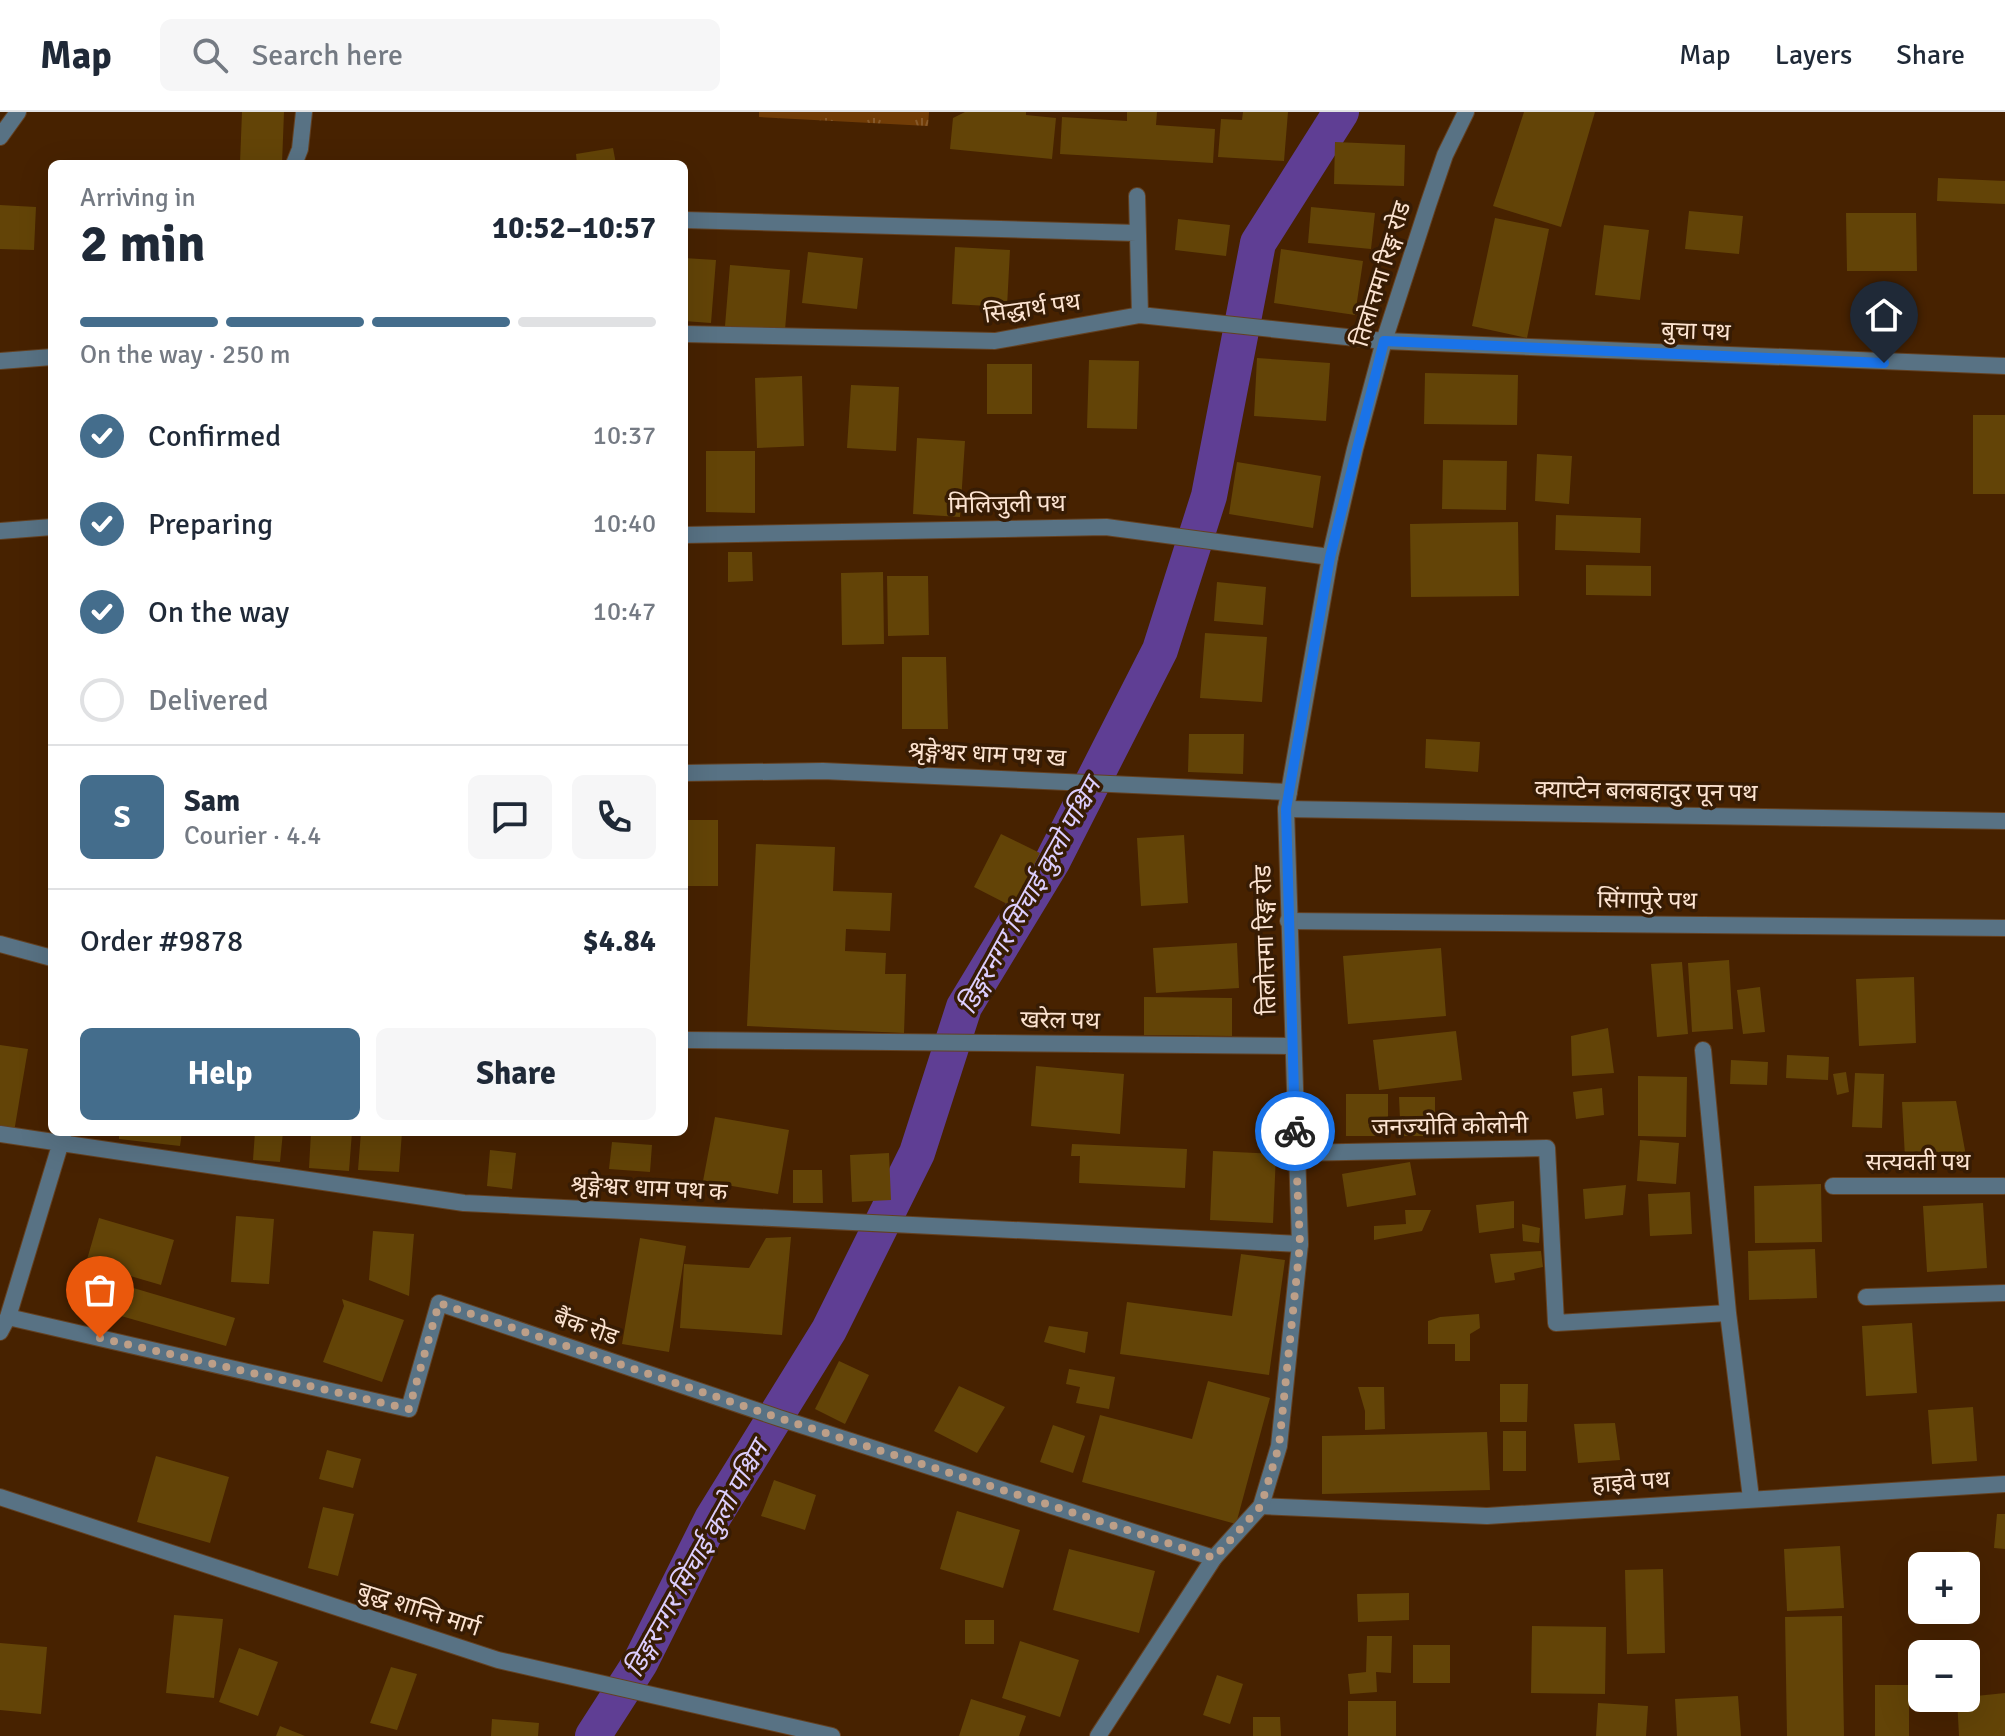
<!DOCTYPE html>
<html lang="en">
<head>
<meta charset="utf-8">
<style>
  :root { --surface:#fff; --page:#f6f6f7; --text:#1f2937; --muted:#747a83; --line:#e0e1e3; --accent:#446d8c }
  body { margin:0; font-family:Signika,"Noto Sans Devanagari",sans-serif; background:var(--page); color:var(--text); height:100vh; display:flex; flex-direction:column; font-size:30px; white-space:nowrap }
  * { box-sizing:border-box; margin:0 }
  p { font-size:26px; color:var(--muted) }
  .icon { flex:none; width:44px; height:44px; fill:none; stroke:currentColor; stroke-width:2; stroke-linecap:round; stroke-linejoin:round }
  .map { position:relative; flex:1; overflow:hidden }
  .sheet { position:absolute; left:48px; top:48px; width:640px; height:976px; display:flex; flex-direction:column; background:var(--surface); border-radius:12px; box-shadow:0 8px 32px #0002 }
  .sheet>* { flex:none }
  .tools { position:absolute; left:1908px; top:1440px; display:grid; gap:16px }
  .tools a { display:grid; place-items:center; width:72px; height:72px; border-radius:12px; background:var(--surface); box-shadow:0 8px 32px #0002; font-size:40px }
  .pin { position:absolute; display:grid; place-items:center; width:68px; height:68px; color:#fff; margin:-82px -34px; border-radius:50% 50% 50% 0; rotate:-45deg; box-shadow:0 0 8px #0007 }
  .pin .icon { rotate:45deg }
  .courier { position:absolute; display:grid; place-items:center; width:80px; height:80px; margin:-40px; border:6px solid #1a73e8; border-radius:50%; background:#fff; color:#222; box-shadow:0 2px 10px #0007 }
  .headline em { font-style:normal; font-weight:800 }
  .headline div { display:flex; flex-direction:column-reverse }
  .headline { display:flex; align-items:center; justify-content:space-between; height:136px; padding:0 32px }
  h1 { font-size:52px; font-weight:800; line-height:60px }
  .bar { display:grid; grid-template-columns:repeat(4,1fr); gap:12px 8px; align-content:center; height:96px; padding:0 32px }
  .bar i { height:10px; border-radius:6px; background:var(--line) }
  .bar .current { background:var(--accent) }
  .bar p { grid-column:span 4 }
  .line { display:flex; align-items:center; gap:20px; padding:0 32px; border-top:2px solid var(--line) }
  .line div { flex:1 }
  .round { display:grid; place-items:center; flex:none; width:84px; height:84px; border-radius:12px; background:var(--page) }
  ol { padding:0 32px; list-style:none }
  li { display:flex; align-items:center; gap:24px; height:88px }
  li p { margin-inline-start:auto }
  li .icon { padding:8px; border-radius:50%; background:var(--accent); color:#fff; stroke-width:4 }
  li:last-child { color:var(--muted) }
  li i { width:44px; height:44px; border:4px solid var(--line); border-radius:50% }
  .action { display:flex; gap:16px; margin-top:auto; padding:16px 32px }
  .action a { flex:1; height:92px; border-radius:12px; background:var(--accent); color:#fff; font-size:32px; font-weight:800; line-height:92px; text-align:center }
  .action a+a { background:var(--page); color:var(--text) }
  header { display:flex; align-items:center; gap:48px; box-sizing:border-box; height:112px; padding:0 40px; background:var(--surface); border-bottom:2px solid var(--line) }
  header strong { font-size:38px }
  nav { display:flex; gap:44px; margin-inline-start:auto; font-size:28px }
  .search { width:560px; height:72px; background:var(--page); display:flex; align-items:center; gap:20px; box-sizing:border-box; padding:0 28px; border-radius:12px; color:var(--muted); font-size:30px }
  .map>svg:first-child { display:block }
  .park { fill:url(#park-tufts) }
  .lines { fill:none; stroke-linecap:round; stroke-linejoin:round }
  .canal { stroke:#5f3e94; stroke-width:36 }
  .building { fill:#634407 }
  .minor-casing { stroke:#644121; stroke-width:18 }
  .tertiary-casing { stroke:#644121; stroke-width:18 }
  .minor { stroke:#587284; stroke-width:16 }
  .tertiary { stroke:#587284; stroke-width:16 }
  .done { stroke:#bd9f88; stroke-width:8; stroke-dasharray:0 14.4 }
  .route { stroke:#1a73e8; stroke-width:10 }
  .labels { text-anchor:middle; stroke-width:7; stroke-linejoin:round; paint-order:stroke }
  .street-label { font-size:24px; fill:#fce3d1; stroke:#371c04 }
  .water-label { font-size:26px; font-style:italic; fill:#dccefe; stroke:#371c04 }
</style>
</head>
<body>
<header>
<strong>Map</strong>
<div class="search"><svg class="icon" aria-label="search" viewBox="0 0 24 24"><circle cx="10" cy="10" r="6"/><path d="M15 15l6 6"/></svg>Search here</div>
<nav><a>Map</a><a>Layers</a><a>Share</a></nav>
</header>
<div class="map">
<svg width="2005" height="1624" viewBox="0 0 2005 1624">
  <defs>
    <pattern id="park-tufts" width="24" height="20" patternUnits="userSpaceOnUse" patternTransform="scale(2)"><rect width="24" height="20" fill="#713c06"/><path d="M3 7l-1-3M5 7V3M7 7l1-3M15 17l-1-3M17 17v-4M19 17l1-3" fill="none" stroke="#865829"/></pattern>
  </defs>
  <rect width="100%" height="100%" fill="#472200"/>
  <path class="park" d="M759,0H929L928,14L759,5Z"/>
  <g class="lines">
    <path class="canal" d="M593,1624L640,1551L712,1407L829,1218L917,1041L964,895L1052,750L1160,538L1209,384L1258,131L1341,0"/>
  </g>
  <path class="building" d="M242,0H284L282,52L240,51Z
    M965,0H1026V3L1056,6L1052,47L950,37L953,6Z
    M1127,0H1157L1156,13L1215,17L1213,51L1060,42L1062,5L1127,9Z
    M1243,0H1288L1284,49L1218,45L1221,7L1242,8Z
    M1524,0H1595L1561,115L1493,94Z
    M1335,30L1405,33L1404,74L1334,72Z
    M613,36L616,52H577L576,42Z
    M1938,66L2005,69V92L1937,89Z
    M0,93L36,95L34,138L0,137Z
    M1311,95L1375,101L1371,137L1308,131Z
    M1689,99L1743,104L1739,142L1685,137Z
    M1846,101H1916L1917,159H1847Z
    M1495,106L1549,117L1527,226L1472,214Z
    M1178,107L1230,113L1226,144L1175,138Z
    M1604,113L1649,118L1640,188L1595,183Z
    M955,135L1010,138L1007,195L952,192Z
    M1281,137L1363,149L1355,203L1274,191Z
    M808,140L863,146L857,197L802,191Z
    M684,146L716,148L711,211L684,209Z
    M730,153L790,158L785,218L725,214Z
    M1257,246L1330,251L1326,309L1254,304Z
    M1089,248L1139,249L1137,317L1087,316Z
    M987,252H1032V302H987Z
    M1425,261L1518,263L1517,313L1424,312Z
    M802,264L804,334L757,336L755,266Z
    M851,273L899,275L896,339L847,336Z
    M1973,303H2005V382H1973Z
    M917,326L965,329L960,405L913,402Z
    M706,339H755V401L706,400Z
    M1537,342L1572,344L1569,392L1535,389Z
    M1443,348L1507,349L1506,398L1442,397Z
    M1237,350L1321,364L1313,416L1229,402Z
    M1556,403L1641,406L1640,441L1555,438Z
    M1518,410L1519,484L1411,485L1410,412Z
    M728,440H752L753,469L728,470Z
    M1586,453L1651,454V484L1586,483Z
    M883,460L884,532L842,533L841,461Z
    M887,464H928L929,523L888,524Z
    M1217,470L1266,475L1263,513L1214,509Z
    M1205,521L1267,525L1262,590L1200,586Z
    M902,545H946L948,617H902Z
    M1189,622H1244L1243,662L1188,660Z
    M1426,627L1480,630L1478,660L1425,656Z
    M684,708H718V774H684Z
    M1001,722L1040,741L1013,795L974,775Z
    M1184,723L1188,791L1141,794L1137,726Z
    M756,732L835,735L833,779L892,781L890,819L846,817L845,839L886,841L885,862H906L904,921L747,914Z
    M1237,831L1239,876L1156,881L1153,836Z
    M1441,836L1446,904L1348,912L1343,844Z
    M1729,848L1733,917L1692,920L1688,851Z
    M1682,850L1688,922L1657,925L1651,852Z
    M1914,865L1916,931L1859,934L1856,867Z
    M1760,875L1765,920L1743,922L1737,878Z
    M1144,885L1232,886V924L1144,923Z
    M1608,916L1614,961L1572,964L1571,924Z
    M1456,919L1462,968L1379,978L1373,928Z
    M0,933L28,937L14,1020L0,1018Z
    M1787,943L1829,945L1828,968L1786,966Z
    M1731,948L1768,950L1767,973L1730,972Z
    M1036,954L1124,962L1120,1022L1031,1014Z
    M1846,960L1849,980L1837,983L1833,962Z
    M1855,961L1884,962L1882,1016L1852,1015Z
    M1638,964L1687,965L1686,1025L1638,1024Z
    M1602,976L1604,1003L1576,1007L1573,980Z
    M1346,982H1388V1024H1346Z
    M1399,985H1435V1006L1400,1007Z
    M1956,989L1966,1044L1905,1046L1902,990Z
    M715,1005L789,1018L778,1082L703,1069Z
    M1432,1010V1024H1401L1400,1011Z
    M119,1020H182L180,1034L119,1027Z
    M255,1020H283L280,1050L253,1048Z
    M311,1020H352L349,1059L309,1056Z
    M361,1020H402L399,1060L358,1058Z
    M1640,1028L1679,1031L1676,1072L1637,1069Z
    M612,1030L652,1033L650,1060L609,1057Z
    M1072,1032L1187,1037L1185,1076L1079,1071L1080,1044H1071Z
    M490,1038L516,1041L512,1077L487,1074Z
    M1213,1039L1276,1042L1273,1111L1210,1108Z
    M889,1041L891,1088L852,1090L850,1043Z
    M1410,1050L1416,1083L1347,1095L1342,1062Z
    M793,1058H822L823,1091H793Z
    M1821,1072L1822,1130L1755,1131L1754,1074Z
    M1626,1073L1623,1103L1585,1107L1583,1077Z
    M1690,1080L1692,1122L1650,1124L1648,1082Z
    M1514,1089V1116L1479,1121L1476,1093Z
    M1983,1091L1987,1156L1927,1160L1923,1094Z
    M1405,1098H1431L1422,1119L1374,1128V1114L1406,1112Z
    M236,1104L274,1107L269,1172L231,1170Z
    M99,1106L174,1128L161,1173L86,1151Z
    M1522,1112L1540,1116L1539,1131L1523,1129Z
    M373,1119L414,1122L409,1184L369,1168Z
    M791,1125L782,1223L680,1216L684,1152L749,1156L766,1126Z
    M640,1126L686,1134L669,1240L622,1232Z
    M1815,1137L1817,1186L1749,1188L1748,1139Z
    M1541,1139L1543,1155L1514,1161L1515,1168L1495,1171L1490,1142Z
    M1241,1142L1285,1148L1269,1263L1120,1242L1127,1190L1232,1204Z
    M130,1175L235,1206L226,1234L121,1204Z
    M342,1187L404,1208L382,1270L323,1250L344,1194Z
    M1479,1202L1480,1216L1470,1222V1249H1455V1232H1428V1209L1440,1205Z
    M1912,1211L1917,1281L1866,1284L1862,1214Z
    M1049,1214L1088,1220L1085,1241L1044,1230Z
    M839,1249L869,1263L845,1312L815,1297Z
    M1069,1257L1115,1265L1109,1297L1076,1291L1080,1275L1066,1272Z
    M1208,1269L1270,1286L1236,1412L1082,1370L1100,1303L1192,1327Z
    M1500,1272H1528L1527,1310H1500Z
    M959,1274L1005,1295L977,1341L934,1319Z
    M1358,1275H1384L1385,1317L1365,1318V1299Z
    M1973,1295L1977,1349L1932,1352L1928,1298Z
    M1615,1311L1620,1348L1578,1351L1574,1312Z
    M1053,1313L1085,1324L1073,1361L1040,1350Z
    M1503,1319H1526V1359H1503Z
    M1487,1320L1490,1378L1322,1382V1324Z
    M327,1338L361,1347L353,1376L319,1367Z
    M156,1344L229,1365L210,1431L137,1410Z
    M774,1368L816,1383L805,1418L761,1404Z
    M323,1395L354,1402L338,1464L308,1456Z
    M957,1399L1020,1418L1003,1476L940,1457Z
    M1997,1402H2005V1437L1994,1436Z
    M1840,1434L1844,1496L1787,1499L1784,1437Z
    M1069,1437L1155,1459L1139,1521L1053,1498Z
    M1969,1439L1973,1503L1925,1505V1498H1966V1454H1923L1922,1442Z
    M1663,1457L1665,1541L1627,1542L1625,1458Z
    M1409,1481V1508L1358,1510L1357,1482Z
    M174,1503L223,1507L214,1586L166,1581Z
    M1842,1504L1844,1624H1787L1785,1505Z
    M965,1508H994V1532H965Z
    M1532,1514L1606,1515L1605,1582L1531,1581Z
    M1367,1524H1392L1391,1561L1376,1560L1377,1580L1350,1582L1348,1562L1366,1560Z
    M1020,1529L1079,1548L1060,1605L1002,1586Z
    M0,1531L47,1535L41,1602L0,1598Z
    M1413,1533H1450V1571H1413Z
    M239,1536L278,1550L258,1604L219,1590Z
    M391,1555L417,1562L397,1618L370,1611Z
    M1217,1563L1243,1572L1230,1612L1203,1603Z
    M1875,1573H1909V1624H1875Z
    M2005,1581V1624H1959L1957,1586Z
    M1738,1584L1741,1624H1677L1675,1587Z
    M971,1587L1026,1604L1019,1624H959Z
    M1348,1589H1396V1624H1348Z
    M1598,1591L1648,1594L1646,1624H1596Z
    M1253,1605H1280L1281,1624H1253Z
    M492,1607L539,1611L538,1624H491Z
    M280,1614L305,1624H276Z"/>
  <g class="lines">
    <g class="minor-casing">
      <path id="minor" d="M0,25L18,0
        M294,52L300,37L304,0
        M1137,84L1140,203
        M684,108L1136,121
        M684,222L995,229L1140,203L1384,229L2005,254
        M0,249L52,245
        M0,419L52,415
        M684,423L1106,415L1330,445
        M684,661L823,659L1289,680
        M1286,697L2005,709
        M1288,809L2005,816
        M0,832L52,846
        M684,928L1292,934
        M1703,938L1728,1201L1751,1386
        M0,1022L464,1091L1300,1132
        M1295,1041L1547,1036L1556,1211L1728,1201
        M1833,1074H2003
        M1866,1185L2005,1181
        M8,1205L409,1297L439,1191L779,1306L1214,1446
        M0,1220L8,1205L64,1020
        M0,1385L498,1548L832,1624
        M1261,1394L1487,1404L2005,1372"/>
    </g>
    <g class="tertiary-casing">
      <path id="tertiary" d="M1098,1624L1214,1446L1261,1394L1279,1334L1300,1132L1286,697L1330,445L1355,337L1384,229L1428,93L1445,43L1466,0"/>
    </g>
    <use href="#minor" class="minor"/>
    <use href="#tertiary" class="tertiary"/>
  </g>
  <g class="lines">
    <path class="done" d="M100,1226L409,1297L439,1191L779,1306L1214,1446L1261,1394L1279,1334L1300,1132L1295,1019"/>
    <path class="route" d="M1295,1019L1286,697L1330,445L1384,229L1884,251"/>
  </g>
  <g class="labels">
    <g class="street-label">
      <text transform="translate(1381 162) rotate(-73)" y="8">तिलोत्तमा रिङ्ग रोड</text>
      <text transform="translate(1032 196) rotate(-8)" y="8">सिद्धार्थ पथ</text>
      <text transform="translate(1696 219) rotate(2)" y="8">बुचा पथ</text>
      <text transform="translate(1007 392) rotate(-1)" y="8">मिलिजुली पथ</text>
      <text transform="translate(987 642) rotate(3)" y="8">श्रृङ्गेश्वर धाम पथ ख</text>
      <text transform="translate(1646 679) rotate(1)" y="8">क्याप्टेन बलबहादुर पून पथ</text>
      <text transform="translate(1647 788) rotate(1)" y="8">सिंगापुरे पथ</text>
      <text transform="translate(1265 828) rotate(-92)" y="8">तिलोत्तमा रिङ्ग रोड</text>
      <text transform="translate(1060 908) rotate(1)" y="8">खरेल पथ</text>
      <text transform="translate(1450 1014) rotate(-1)" y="8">जनज्योति कोलोनी</text>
      <text x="1918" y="1058">सत्यवती पथ</text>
      <text transform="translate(649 1076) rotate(3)" y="8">श्रृङ्गेश्वर धाम पथ क</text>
      <text transform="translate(586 1215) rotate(19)" y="8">बैंक रोड</text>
      <text transform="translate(1631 1370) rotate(-4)" y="8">हाइवे पथ</text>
      <text transform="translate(419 1497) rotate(18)" y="8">बुद्ध शान्ति मार्ग</text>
    </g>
    <g class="water-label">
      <text transform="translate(1029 784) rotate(-61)" y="9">डिङ्गरनगर सिंचाई कुलो पश्चिम</text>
      <text transform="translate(696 1447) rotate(-61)" y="9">डिङ्गरनगर सिंचाई कुलो पश्चिम</text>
    </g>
  </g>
</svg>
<div class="tools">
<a>+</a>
<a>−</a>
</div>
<div class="pin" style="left:100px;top:1226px;background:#ea580c"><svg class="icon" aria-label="bag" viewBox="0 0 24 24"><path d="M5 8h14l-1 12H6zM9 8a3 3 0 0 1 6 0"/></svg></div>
<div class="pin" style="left:1884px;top:251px;background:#1f2937"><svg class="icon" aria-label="home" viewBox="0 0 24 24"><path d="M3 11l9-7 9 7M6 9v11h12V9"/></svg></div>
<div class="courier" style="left:1295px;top:1019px"><svg class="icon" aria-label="bike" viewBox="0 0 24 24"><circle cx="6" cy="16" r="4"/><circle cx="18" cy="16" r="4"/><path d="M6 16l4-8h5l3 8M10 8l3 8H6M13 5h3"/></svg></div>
<section class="sheet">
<div class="headline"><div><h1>2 min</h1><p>Arriving in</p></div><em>10:52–10:57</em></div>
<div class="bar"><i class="current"></i><i class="current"></i><i class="current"></i><i></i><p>On the way · 250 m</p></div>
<ol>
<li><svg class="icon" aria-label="check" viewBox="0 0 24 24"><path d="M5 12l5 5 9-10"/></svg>Confirmed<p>10:37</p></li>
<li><svg class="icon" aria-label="check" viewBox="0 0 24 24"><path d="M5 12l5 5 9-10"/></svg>Preparing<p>10:40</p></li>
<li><svg class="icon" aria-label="check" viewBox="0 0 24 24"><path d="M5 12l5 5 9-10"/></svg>On the way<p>10:47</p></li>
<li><i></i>Delivered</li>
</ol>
<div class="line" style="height:144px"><b class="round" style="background:var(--accent);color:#fff">S</b><div><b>Sam</b><p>Courier · 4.4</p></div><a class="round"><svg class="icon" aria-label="chat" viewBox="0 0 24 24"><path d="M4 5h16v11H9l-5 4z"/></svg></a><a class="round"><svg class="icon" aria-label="phone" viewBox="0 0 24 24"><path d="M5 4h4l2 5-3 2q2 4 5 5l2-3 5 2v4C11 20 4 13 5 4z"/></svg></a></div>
<div class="line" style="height:104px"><div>Order #9878</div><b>$4.84</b></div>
<div class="action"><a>Help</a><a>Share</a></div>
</section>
</div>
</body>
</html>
